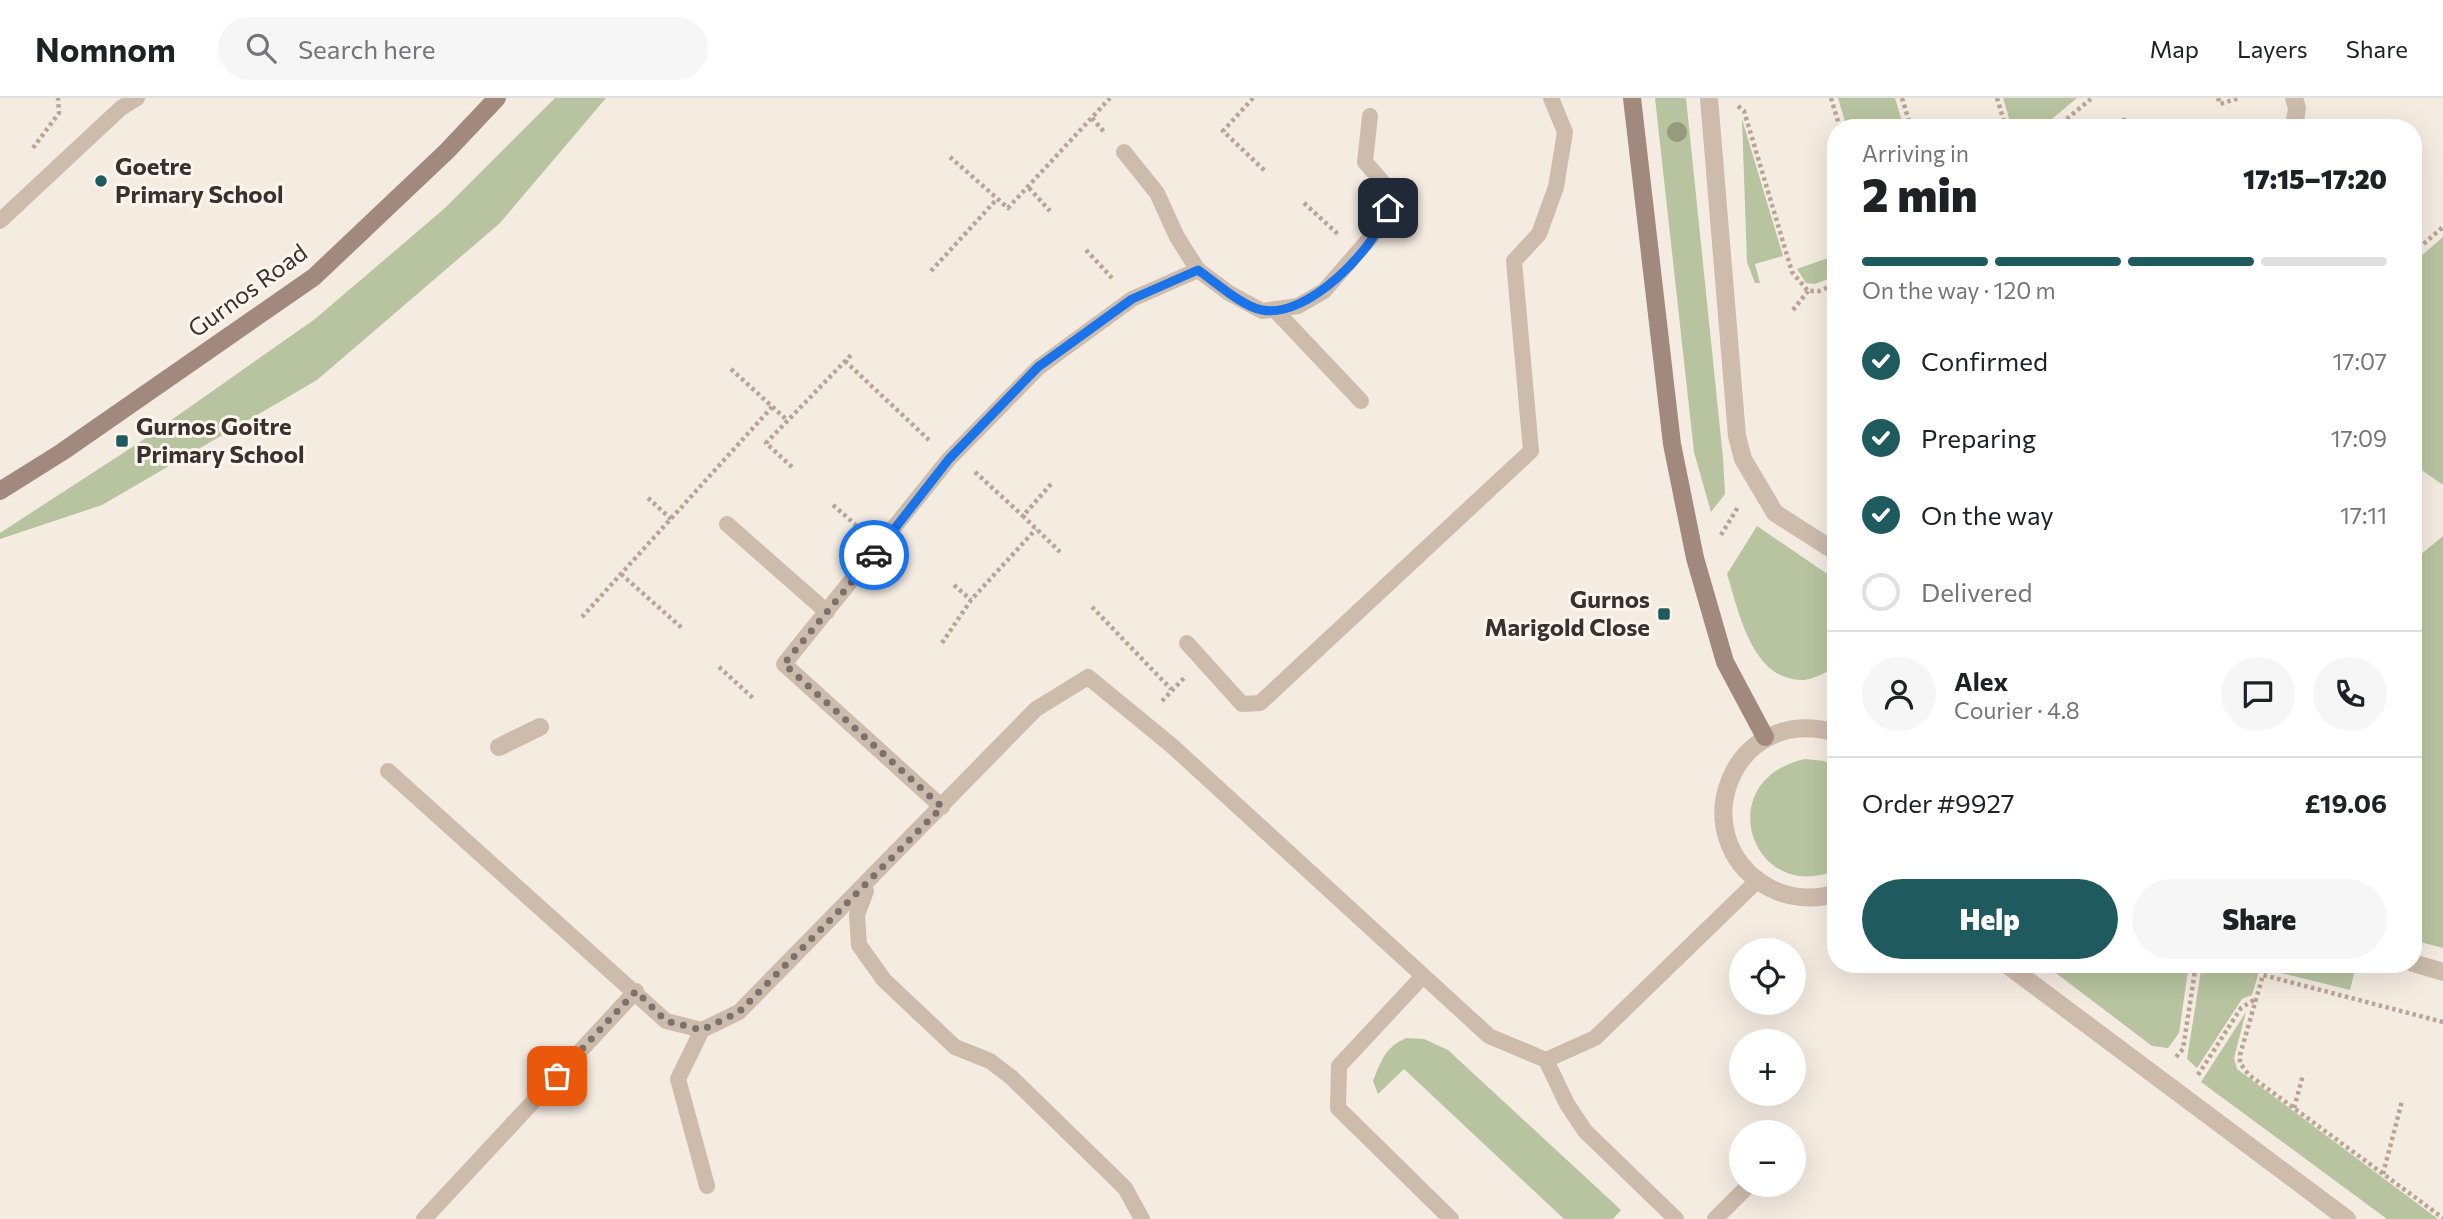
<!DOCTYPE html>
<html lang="en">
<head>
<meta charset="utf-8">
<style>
  :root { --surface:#fff; --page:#f6f6f6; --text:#202124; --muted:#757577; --line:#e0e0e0; --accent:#1f5a5e }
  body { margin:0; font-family:Commissioner,sans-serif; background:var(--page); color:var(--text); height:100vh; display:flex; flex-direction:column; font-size:26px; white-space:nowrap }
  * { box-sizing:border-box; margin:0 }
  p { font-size:23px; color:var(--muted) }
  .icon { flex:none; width:38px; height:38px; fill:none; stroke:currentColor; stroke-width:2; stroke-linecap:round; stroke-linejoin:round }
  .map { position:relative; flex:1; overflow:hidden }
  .panel { position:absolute; left:1827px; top:21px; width:595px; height:854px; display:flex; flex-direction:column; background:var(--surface); border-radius:28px; box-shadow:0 7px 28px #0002 }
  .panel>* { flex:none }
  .tools { position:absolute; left:1729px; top:840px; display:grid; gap:14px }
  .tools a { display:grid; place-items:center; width:77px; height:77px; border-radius:50%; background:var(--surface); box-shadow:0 7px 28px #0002; font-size:35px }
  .pin { position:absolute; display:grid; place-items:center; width:60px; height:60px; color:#fff; margin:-30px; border-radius:14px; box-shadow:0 4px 10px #0006 }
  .courier { position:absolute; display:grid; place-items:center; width:70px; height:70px; margin:-35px; border:5px solid #1a73e8; border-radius:50%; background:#fff; color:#222; box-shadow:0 2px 9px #0007 }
  .summary em { font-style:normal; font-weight:800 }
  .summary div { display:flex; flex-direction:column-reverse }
  .summary { display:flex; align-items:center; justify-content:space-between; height:119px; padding:0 35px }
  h1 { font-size:46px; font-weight:800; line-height:52px }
  .bar { display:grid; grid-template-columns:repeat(4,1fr); gap:10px 7px; align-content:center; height:84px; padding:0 35px }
  .bar i { height:9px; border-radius:5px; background:var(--line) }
  .bar .on { background:var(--accent) }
  .bar p { grid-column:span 4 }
  .line { display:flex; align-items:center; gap:18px; padding:0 35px; border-top:2px solid var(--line) }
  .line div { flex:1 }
  .round { display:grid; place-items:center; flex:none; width:74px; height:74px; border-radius:37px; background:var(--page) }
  ol { padding:0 35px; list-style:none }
  li { display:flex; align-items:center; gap:21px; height:77px }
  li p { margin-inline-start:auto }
  li .icon { padding:7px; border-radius:50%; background:var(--accent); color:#fff; stroke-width:4 }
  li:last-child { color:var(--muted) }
  li i { width:38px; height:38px; border:4px solid var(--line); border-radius:50% }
  .cta { display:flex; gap:14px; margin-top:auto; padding:14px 35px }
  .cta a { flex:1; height:80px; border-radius:42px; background:var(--accent); color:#fff; font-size:28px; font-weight:800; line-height:80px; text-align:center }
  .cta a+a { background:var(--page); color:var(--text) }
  header { display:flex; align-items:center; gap:42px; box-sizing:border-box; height:98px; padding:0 35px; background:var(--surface); border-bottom:2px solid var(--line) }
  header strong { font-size:33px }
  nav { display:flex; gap:38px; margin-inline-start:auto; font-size:24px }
  .search { width:490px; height:63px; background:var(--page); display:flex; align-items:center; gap:18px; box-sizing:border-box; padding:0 24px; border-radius:38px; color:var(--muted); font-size:26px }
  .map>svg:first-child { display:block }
  .green { fill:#b8c4a0 }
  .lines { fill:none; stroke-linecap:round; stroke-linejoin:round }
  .path { stroke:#b9a596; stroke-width:4.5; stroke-dasharray:3.5 3.5; stroke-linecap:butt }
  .lane { stroke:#cdbbac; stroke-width:16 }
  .street { stroke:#cdbbac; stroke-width:18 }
  .secondary { stroke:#a18a7d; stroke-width:18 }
  .tree { fill:#969b7f }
  .done { stroke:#7c716b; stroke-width:7; stroke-dasharray:0 12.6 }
  .route { stroke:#1a73e8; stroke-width:9 }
  .poi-dot { fill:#1f5a5e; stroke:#fbf5ee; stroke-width:2.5 }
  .labels { text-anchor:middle; stroke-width:6; stroke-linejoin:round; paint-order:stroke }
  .poi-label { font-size:24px; font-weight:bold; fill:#3b302b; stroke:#fbf5ee; text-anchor:start }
  .street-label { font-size:24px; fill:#3b302b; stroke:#fbf5ee }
</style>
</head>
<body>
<header>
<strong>Nomnom</strong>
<div class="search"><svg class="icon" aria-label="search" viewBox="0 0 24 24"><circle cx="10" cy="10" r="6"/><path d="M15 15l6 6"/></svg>Search here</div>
<nav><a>Map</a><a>Layers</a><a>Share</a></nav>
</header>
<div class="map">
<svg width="2443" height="1121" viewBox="0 0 2443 1121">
  <rect width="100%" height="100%" fill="#f4ebe1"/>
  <path class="green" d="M555,0H606L500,125L317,282L102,407L0,441V435L140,344L315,221L445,110Z
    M1655,0H1686L1723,360L1725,396L1711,414L1694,354Z
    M1838,0H1895L1904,30H1847Z
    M2003,0H2077L2041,30H2012Z
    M1742,21L1783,158L1755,166L1760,185H1755L1747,164Z
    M2443,139V387L2413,366V165Z
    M1836,157V178L1815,186L1806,185L1797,171Z
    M1757,428L1836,482L1835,570C1826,574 1814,581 1804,582C1752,584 1739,514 1727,476Z
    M2443,438V850L2413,842V463Z
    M1805,661L1824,663L1836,668V772C1752,808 1709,682 1805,661Z
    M2044,866H2189L2179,935L2168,950L2152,948Z
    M2202,866H2349L2356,868L2350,892L2260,870L2252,897L2242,901L2197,970L2187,961Z
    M2246,914L2234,960L2237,971L2438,1121H2387L2201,984Z
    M1406,940L1424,941L1448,952L1621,1112L1613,1121H1564L1404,971L1378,996L1373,983C1382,961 1385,950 1406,940Z"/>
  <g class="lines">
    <path class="path" d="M1253,0L1223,33L1265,73
      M1831,0L1840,30
      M1902,0L1911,30
      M1997,0L2006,30
      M2218,0L2220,6L2239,0
      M1738,8L1744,13L1792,174L1808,193H1819L1836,186
      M1092,20L1105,35
      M2123,20L2126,30
      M2056,30L2092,0
      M33,50L59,15L58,0
      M950,59L1008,110L1110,0
      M1029,90L1050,113
      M1304,105L1339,137
      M1086,152L1112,180
      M2413,155L2443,129
      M931,173L997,101
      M1793,212L1808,193
      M845,263L929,342
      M731,271L788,323
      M792,369L766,345L852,256
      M975,374L1023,418
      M1051,386L1023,418L1060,454
      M648,400L671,421
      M833,407L858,429
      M1721,437L1738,409
      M621,476L682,530
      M954,487L971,502
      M1092,509L1171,591
      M582,519L772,309
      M942,545L971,502L1036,431
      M719,569L753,600
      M1162,603L1184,580
      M2443,924L2263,877L2240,957V965L2249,977L2443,1120
      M2176,959L2183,951L2196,866
      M2198,977L2241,910L2254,902
      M2294,1010L2303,977
      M2383,1076L2402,1003"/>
    <path class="lane" d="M1124,54L1157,95L1177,139L1198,172L1229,195L1262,213L1298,208L1324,193L1384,124L1393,96L1365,64L1370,18
      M0,123L121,10L137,0
      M1274,211L1361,303
      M727,426L827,514
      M1187,545L1242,606L1260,605L1531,353L1514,163L1539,136L1556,89L1565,34L1551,0
      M388,673L666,923L702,932L739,914L1036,611L1088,579L1171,647L1489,938L1546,962L1567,1006L1585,1033L1676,1121
      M942,709L784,566L949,361L1039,269L1132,201L1198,172
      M866,793L857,817L859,847L884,882L955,949L990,963L1011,979L1125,1090L1142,1121
      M1423,878L1339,968L1338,1010L1451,1121
      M702,932L678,981L707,1088
      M1546,962L1595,940L1757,783
      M424,1121L636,893
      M1715,1121L1749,1087"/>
    <path class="street" d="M1709,0L1737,338L1743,361L1775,415L1836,454
      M2294,0L2297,10L2294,30
      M1836,635C1731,604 1681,740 1768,789C1788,800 1814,803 1836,795
      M499,649L540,629
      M2413,865L2443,874
      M2006,866L2347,1121"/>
    <path class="secondary" d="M1632,0L1672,346L1695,460L1725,564L1765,639
      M0,393L62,354L314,179L447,53L497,0"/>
  </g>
  <circle class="tree" cx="1677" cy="34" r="10"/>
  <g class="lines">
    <path class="done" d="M557,978L636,893L666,923L702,932L739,914L942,709L784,566L874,457"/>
    <path class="route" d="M874,457L949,361L1038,269L1132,201L1198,172C1214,183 1243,209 1262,212C1308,221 1376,150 1388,110"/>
  </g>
  <g class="poi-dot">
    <circle cx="101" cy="83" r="7"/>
    <rect x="115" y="336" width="14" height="14" rx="3.5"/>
    <rect x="1657" y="509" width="14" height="14" rx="3.5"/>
  </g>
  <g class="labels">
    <g class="poi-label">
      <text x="115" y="77">Goetre<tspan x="115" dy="28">Primary School</tspan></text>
      <text x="136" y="337">Gurnos Goitre<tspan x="136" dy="28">Primary School</tspan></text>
      <text x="1650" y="510" text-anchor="end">Gurnos<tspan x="1650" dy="28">Marigold Close</tspan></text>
    </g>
    <g class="street-label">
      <text transform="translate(248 193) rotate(-36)" y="8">Gurnos Road</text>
    </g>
  </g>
</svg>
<div class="tools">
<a><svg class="icon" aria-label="locate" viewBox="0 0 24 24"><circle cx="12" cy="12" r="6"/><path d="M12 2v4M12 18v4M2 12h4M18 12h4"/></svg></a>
<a>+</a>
<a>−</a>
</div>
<div class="pin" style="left:557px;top:978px;background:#ea580c"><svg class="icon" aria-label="bag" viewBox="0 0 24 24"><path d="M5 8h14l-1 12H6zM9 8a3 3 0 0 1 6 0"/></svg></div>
<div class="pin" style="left:1388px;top:110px;background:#1f2937"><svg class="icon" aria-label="home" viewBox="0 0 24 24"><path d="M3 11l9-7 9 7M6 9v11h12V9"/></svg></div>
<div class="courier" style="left:874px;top:457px"><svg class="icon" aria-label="car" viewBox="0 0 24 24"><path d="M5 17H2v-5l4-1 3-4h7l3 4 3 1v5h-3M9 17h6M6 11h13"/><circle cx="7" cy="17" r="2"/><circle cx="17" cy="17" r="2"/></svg></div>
<section class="panel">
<div class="summary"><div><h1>2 min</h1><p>Arriving in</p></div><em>17:15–17:20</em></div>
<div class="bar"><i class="on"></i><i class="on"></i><i class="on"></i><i></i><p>On the way · 120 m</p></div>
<ol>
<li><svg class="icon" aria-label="check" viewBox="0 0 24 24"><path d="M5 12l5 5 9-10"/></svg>Confirmed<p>17:07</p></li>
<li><svg class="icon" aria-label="check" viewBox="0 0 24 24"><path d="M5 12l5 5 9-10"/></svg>Preparing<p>17:09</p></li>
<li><svg class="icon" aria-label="check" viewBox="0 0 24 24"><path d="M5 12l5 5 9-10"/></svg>On the way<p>17:11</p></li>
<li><i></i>Delivered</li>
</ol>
<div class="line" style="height:126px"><a class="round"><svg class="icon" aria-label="person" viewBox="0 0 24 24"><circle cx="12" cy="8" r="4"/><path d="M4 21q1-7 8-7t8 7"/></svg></a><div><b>Alex</b><p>Courier · 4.8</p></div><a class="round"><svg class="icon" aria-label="chat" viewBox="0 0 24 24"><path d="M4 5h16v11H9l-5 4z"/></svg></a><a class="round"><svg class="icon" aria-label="phone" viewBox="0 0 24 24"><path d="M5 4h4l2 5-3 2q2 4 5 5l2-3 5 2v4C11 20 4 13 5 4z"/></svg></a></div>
<div class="line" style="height:91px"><div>Order #9927</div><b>£19.06</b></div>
<div class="cta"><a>Help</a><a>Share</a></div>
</section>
</div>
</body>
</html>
